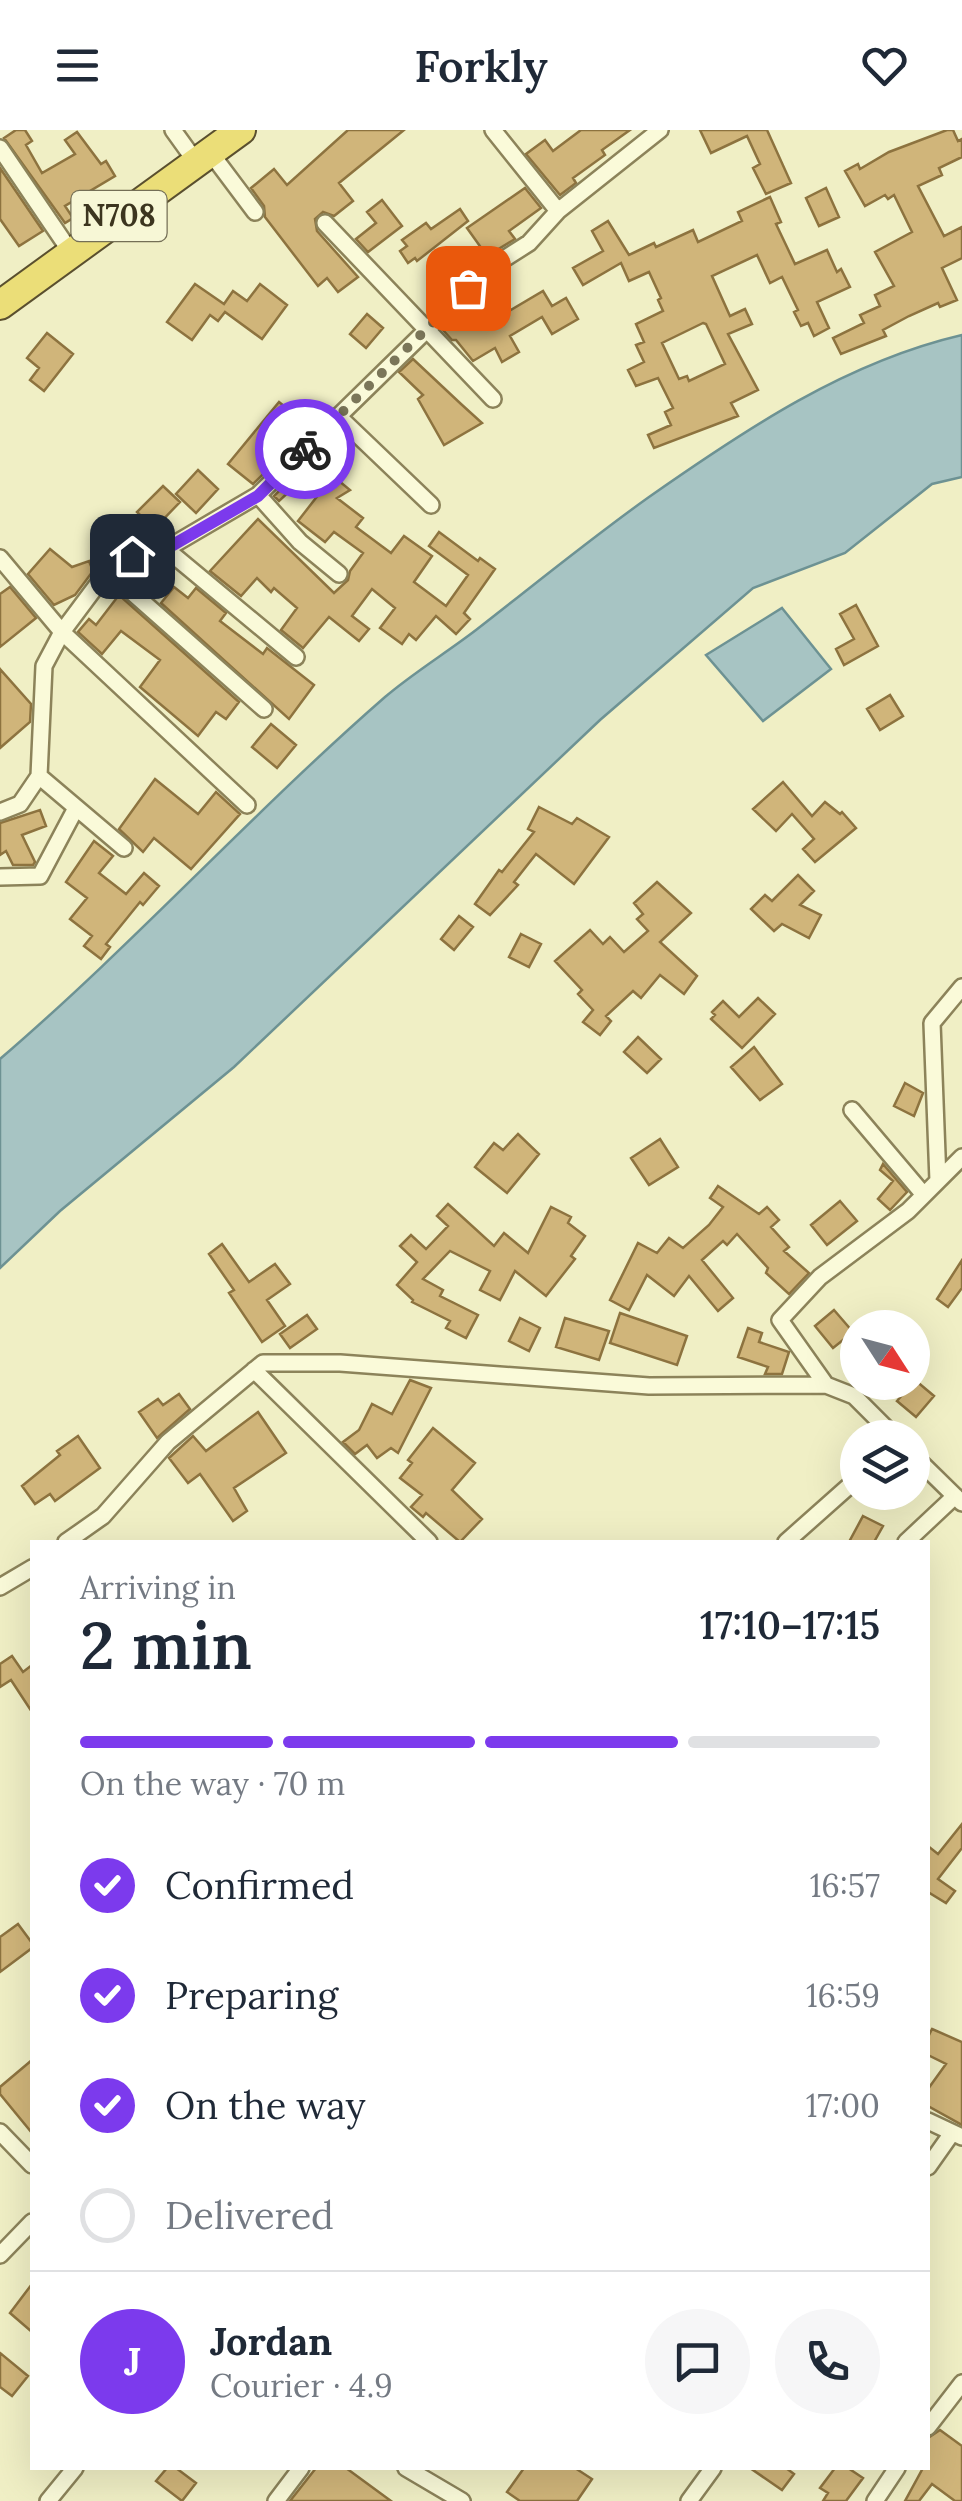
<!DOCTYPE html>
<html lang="en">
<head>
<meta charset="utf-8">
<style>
  :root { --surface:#fff; --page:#f6f6f7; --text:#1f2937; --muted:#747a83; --line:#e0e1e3; --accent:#7c3aed }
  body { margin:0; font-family:Lora,serif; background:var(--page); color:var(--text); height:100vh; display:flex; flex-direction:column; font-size:38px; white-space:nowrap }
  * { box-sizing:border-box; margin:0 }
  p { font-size:32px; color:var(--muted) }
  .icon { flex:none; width:55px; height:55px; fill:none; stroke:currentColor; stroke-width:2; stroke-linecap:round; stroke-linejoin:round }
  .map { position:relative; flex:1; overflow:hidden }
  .panel { position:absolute; left:30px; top:1410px; width:900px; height:930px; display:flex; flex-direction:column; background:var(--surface); border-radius:0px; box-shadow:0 10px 40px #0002 }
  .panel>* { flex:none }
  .needle { width:65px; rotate:126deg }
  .controls { position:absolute; left:840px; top:1180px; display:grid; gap:20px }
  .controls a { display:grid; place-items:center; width:90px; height:90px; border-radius:50%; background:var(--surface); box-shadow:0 10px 40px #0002; font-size:50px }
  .pin { position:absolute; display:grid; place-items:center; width:85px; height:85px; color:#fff; margin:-42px; border-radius:20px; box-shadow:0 5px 15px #0006 }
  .courier { position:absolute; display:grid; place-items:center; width:100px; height:100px; margin:-50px; border:8px solid #7c3aed; border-radius:50%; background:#fff; color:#222; box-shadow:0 2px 12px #0007 }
  .headline em { font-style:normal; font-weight:600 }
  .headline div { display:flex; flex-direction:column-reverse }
  .headline { display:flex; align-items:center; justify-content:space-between; height:170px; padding:0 50px }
  h1 { font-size:65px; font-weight:600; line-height:75px }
  .bar { display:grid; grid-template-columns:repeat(4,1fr); gap:15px 10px; align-content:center; height:120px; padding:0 50px }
  .bar i { height:12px; border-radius:8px; background:var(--line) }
  .bar .selected { background:var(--accent) }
  .bar p { grid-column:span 4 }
  .line { display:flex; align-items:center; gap:25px; padding:0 50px; border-top:2px solid var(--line) }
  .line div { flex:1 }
  .round { display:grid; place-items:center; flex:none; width:105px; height:105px; border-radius:52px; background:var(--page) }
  ol { padding:0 50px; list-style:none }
  li { display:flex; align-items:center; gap:30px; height:110px }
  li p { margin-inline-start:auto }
  li .icon { padding:10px; border-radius:50%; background:var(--accent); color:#fff; stroke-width:4 }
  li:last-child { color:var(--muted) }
  li i { width:55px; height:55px; border:5px solid var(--line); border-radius:50% }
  header { display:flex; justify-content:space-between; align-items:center; height:130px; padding:0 50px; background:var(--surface); font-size:45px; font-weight:600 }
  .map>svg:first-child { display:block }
  .water { fill:#a7c4c3; stroke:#6d9293; stroke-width:2.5 }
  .building { fill:#d0b57a; stroke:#8d733f; stroke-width:2.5; fill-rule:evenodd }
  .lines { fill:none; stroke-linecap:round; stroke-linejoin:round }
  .minor-casing { stroke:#8c835a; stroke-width:20 }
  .trunk-casing { stroke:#5a4f2e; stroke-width:32 }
  .minor { stroke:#fafad9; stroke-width:15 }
  .trunk { stroke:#ebde78; stroke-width:28 }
  .done { stroke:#7b7659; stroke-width:10; stroke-dasharray:0 18 }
  .route { stroke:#7c3aed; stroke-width:12 }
  .labels { text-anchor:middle; stroke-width:8; stroke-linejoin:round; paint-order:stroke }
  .shield { fill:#f7f7d6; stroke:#746f56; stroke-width:2.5 }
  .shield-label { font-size:30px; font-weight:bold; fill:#3c351f }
</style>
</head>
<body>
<header><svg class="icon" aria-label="menu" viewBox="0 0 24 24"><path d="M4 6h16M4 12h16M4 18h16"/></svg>Forkly<svg class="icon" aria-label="heart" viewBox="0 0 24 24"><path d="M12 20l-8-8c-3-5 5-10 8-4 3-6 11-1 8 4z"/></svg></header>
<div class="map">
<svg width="962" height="2371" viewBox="0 0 962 2371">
  <rect width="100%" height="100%" fill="#f0efc5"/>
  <path class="water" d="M962,205V347L932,354L845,423L753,458L600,590L234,937L60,1081L0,1138V929C134,814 252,683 385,567C413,543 446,523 476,500C534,455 590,409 649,367C746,299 846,232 962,205Z
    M782,478L831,539L763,591L706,525Z"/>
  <path class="building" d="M16,0H25L32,11L26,15L42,43L75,24L65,10L77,2L101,34L106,31L115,46L65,76L73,88L65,93L4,8Z
    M348,0H404L339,53L353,71L334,86L323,82L315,89L317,101L358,147L338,162L327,148L318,156L265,87L264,76L251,58L274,39L287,55Z
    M581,0H630L602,20L605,25L573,48L576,53L560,65L526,24L545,10L553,21Z
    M700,0H767L791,53L766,64L753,38L760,34L747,6L711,23Z
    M947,0H953L958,11L962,9V27L939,38L942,45L918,56L944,106L962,97V128L942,138L957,170L940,177L938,173L909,186L883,200L886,206L841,224L833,208L864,193L860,185L880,176L875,165L894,156L875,122L912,102L894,65L888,69L885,65L865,76L845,41L858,34L860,39L889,22Z
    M0,38L43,101L19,116L0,89Z
    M525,58L541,78L509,101L515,109L487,126L467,98Z
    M826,58L839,87L819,96L806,68Z
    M770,67L781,92L776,94L795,134L827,120L837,142L841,139L850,157L817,172L829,198L814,206L808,193L801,196L794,182L798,180L782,147L770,153L757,125L712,146L730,186L745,179L752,194L728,204L758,260L731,273L738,286L654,318L648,305L671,295L665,282L673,278L658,248L636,256L628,240L644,232L636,215L644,212L636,194L663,181L658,170L661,168L649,142L629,151L621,133L583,155L573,138L603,121L592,101L608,91L629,125L654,113L656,117L693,100L698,112L742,91L738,82ZM703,193L706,194L725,234L689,251L687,246L679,249L662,213Z
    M382,70L402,96L368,122L356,109L376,93L367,82Z
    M460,79L468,91L417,131L415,128L408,133L400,121L407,116L402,110L426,93L431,99Z
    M195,154L224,174L233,161L247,171L260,154L287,175L262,209L225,182L218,191L210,185L192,210L167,192Z
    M543,161L552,176L566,168L578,189L552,204L542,187L510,206L519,222L502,232L495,218L473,231L456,210H452L443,200L462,181L470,196L506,176L509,181Z
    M367,184L383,198L366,218L350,204Z
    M47,203L73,224L44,261L30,250L39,238L27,228Z
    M413,229L461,274L482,293L444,315L418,269L423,265L399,242Z
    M279,272L311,298L253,354L228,334Z
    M328,312L335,317L326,327L279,371L274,366Z
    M198,340L218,359L196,383L176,364Z
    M333,346L350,360L337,368L363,388L356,397L391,423L404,406L432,426L414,452L446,476L468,445L429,416L439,402L478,431L480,428L495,439L464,483L470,489L456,504L436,486L416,510L409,504L402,514L380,498L395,478L372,459L352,486L369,499L359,511L329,487L303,518L281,500L297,478L274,458L271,462L257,448L241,466L210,441L258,389L334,463L348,450L350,441L363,423L334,402L325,412L298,391Z
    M163,356L180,372L154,399L137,382Z
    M50,419L72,437L89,431L93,441L75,465L54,475L28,444Z
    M10,457L36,488L0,517V464Z
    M174,457L188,468L196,458L226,483L220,491L263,524L267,518L314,555L289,589L161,473Z
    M119,465L239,572L226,589L216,582L198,606L140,557L160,530L121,501L102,524L78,502L89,489L96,495Z
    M856,475L878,516L844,535L836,519L854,509L840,484Z
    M0,539L31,574L30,592L0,618Z
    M890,565L903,586L880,600L867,579Z
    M271,594L296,615L277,638L252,617Z
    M155,649L198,684L216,662L240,684L191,739L154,708L143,722L119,699Z
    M783,652L812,686L825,672L840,684L842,682L856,698L815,732L803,719L814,709L792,684L776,701L753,679Z
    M539,677L572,694L577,688L609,707L574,754L536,724L514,752L518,755L490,785L475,774L499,740L502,742L534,702L528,699Z
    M40,680L46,696L22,705L35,732L33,735H13L6,721L0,725V693Z
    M94,711L113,726L99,743L126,764L144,743L159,756L143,775L140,772L106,814L110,817L101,829L84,816L92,806L70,789L87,768L66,752Z
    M798,745L814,761L800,775L821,785L809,808L782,794L774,801L751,779L765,765L772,771Z
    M657,752L691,783L660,812L697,846L684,864L660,845L641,868L633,861L606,886L611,891L600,905L583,892L593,880L578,864L582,860L555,831L590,800L603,814L610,807L624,822L648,801L637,789L643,784L634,773Z
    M459,786L473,797L454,820L441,809Z
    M521,804L541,814L529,837L509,827Z
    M758,868L775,884L742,918L711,889L715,885L712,882L723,871L739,887Z
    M638,907L661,929L647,943L624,922Z
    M754,917L782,954L760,970L731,937Z
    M905,953L923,963L914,986L894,976Z
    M518,1004L539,1024L507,1063L475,1037L494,1013L503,1020Z
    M660,1009L678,1037L649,1055L631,1028Z
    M883,1034L907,1062L890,1080L878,1069L893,1051L880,1040Z
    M718,1056L759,1084L767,1077L779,1090L771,1097L789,1117L784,1121L809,1143L789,1164L766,1143L768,1138L737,1104L727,1115L723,1111L702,1130L733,1168L718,1181L689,1146L674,1166L647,1145L629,1180L610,1170L638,1113L657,1123L669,1108L683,1118L709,1095L723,1077L710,1068Z
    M840,1071L857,1091L827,1115L811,1095Z
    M448,1074L494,1116L504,1103L528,1123L551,1077L571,1087L568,1093L585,1106L571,1126L575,1129L546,1166L515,1141L500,1170L480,1160L490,1141L450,1121L423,1149L443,1160L440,1166L478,1185L466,1208L446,1198L450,1191L412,1172L413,1170L397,1155L417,1132L400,1116L411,1105L426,1119L448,1096L437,1086Z
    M222,1114L249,1152L275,1134L290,1154L267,1170L285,1196L262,1212L229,1163L234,1160L209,1124Z
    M962,1130V1158L948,1177L937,1169Z
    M834,1180L853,1202L833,1218L815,1196Z
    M620,1183L687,1206L677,1235L610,1213Z
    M307,1185L317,1199L290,1218L280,1204Z
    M520,1188L540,1198L529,1221L509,1211Z
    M565,1188L609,1201L599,1230L556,1217Z
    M748,1198L762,1203L759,1212L789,1222L782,1244H765L768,1237L738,1227Z
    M410,1250L431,1258L398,1323L391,1318L377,1328L367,1315L355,1324L343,1312L359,1300L372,1274L392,1284Z
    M915,1250L934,1266L916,1287L897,1271Z
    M179,1264L190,1279L157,1308L139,1282L158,1269L163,1275Z
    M258,1282L286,1323L234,1358L247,1381L233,1391L200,1344L188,1353L169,1328L193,1306L206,1321Z
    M433,1298L475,1333L452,1360L482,1389L460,1412L426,1383L423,1387L411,1377L422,1365L400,1348L412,1333L408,1330Z
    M78,1306L100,1338L55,1371L50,1364L35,1374L22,1356L60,1325L57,1321Z
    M863,1386L883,1396L874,1412H849Z
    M12,1526L23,1542L32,1535V1582L11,1550L0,1557V1534Z
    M962,1694V1718L938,1749L955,1761L946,1773L928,1762V1716L938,1724Z
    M18,1794L32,1813V1818L0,1842V1807Z
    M932,1899L962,1912V1995L928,1976V1959L946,1934L928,1925V1907Z
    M32,1930V2003L0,1964V1957Z
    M32,2154V2202L10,2183Z
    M0,2223L28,2246L12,2266L0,2257Z
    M940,2300L962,2316V2371H955L932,2354L919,2371H905L923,2338H928V2308Z
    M167,2338H176L196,2353L182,2371L156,2351Z
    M316,2338H346L391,2371H290Z
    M524,2338H575L592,2349L577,2371H520L507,2362Z
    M750,2338H786L794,2344L782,2360Z
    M835,2338H848L863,2348L846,2371H823L828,2363L820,2358Z"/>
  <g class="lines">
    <g class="minor-casing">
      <path id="minor" d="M173,0L196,32
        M493,0L558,81
        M0,18L70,121
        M210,22L255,82
        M325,93L493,269
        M338,286L431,375
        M258,365L300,412L339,444
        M166,419L296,527
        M0,428L62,502L247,675
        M109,442L264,579
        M39,646L124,718
        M0,682L20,674L39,646L44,536L62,502L103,447L132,426L166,419L258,365L490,138L529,113L558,81L660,0
        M0,747L40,746L76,678
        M852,980L924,1065
        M938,1051L932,893L962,857
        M254,1240L429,1412
        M826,1255L780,1190L820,1147L908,1081L962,1027
        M912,1324L962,1373
        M66,1412L103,1386L168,1312L263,1233H340L649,1256L826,1255L854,1266L896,1308
        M786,1412L858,1348
        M906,1412L955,1366
        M0,1457L32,1438
        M928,1991L962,2007
        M0,2002L32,2035
        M928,2037L952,2003
        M0,2125L32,2092
        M928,2297L962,2253
        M406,2338L462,2371
        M48,2371L75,2338
        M276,2371L301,2338
        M689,2371L713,2338
        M875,2371L897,2338"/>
    </g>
    <g class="trunk-casing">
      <path id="trunk" d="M0,175L241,0"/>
    </g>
    <use href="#minor" class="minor"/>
    <use href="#trunk" class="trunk"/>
  </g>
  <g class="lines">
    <path class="done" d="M305,319L468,158"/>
    <path class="route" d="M132,426L166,419L258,366L305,319"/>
  </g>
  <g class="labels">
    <rect class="shield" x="71.5" y="61" width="95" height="50" rx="8"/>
    <g class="shield-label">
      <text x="119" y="96">N708</text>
    </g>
  </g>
</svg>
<div class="controls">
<a><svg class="needle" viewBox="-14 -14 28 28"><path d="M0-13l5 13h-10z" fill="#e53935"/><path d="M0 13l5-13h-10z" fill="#747a83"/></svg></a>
<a><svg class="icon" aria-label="layers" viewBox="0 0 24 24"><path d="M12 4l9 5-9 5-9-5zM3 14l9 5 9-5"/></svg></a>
</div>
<div class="pin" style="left:468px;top:158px;background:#ea580c"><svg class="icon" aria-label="bag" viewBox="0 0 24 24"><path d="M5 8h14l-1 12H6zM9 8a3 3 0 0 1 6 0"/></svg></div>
<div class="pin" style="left:132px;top:426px;background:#1f2937"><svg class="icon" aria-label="home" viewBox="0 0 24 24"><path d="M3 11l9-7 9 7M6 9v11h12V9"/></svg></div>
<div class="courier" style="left:305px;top:319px"><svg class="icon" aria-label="bike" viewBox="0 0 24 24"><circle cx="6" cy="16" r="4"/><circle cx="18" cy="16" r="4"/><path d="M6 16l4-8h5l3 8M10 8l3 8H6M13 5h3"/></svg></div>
<section class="panel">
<div class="headline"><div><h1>2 min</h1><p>Arriving in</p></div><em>17:10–17:15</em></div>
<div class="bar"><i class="selected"></i><i class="selected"></i><i class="selected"></i><i></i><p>On the way · 70 m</p></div>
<ol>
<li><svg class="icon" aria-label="check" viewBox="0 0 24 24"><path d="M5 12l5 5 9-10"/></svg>Confirmed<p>16:57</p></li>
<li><svg class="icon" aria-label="check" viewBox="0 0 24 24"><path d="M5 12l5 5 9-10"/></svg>Preparing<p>16:59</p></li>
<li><svg class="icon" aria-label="check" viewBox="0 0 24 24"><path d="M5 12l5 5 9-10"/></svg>On the way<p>17:00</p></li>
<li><i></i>Delivered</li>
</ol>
<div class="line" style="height:180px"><b class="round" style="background:var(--accent);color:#fff">J</b><div><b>Jordan</b><p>Courier · 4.9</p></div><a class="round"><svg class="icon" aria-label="chat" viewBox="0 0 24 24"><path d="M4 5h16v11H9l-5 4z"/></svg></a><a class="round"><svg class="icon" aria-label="phone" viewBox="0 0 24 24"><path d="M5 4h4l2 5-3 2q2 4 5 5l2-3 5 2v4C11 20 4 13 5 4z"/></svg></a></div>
</section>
</div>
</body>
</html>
